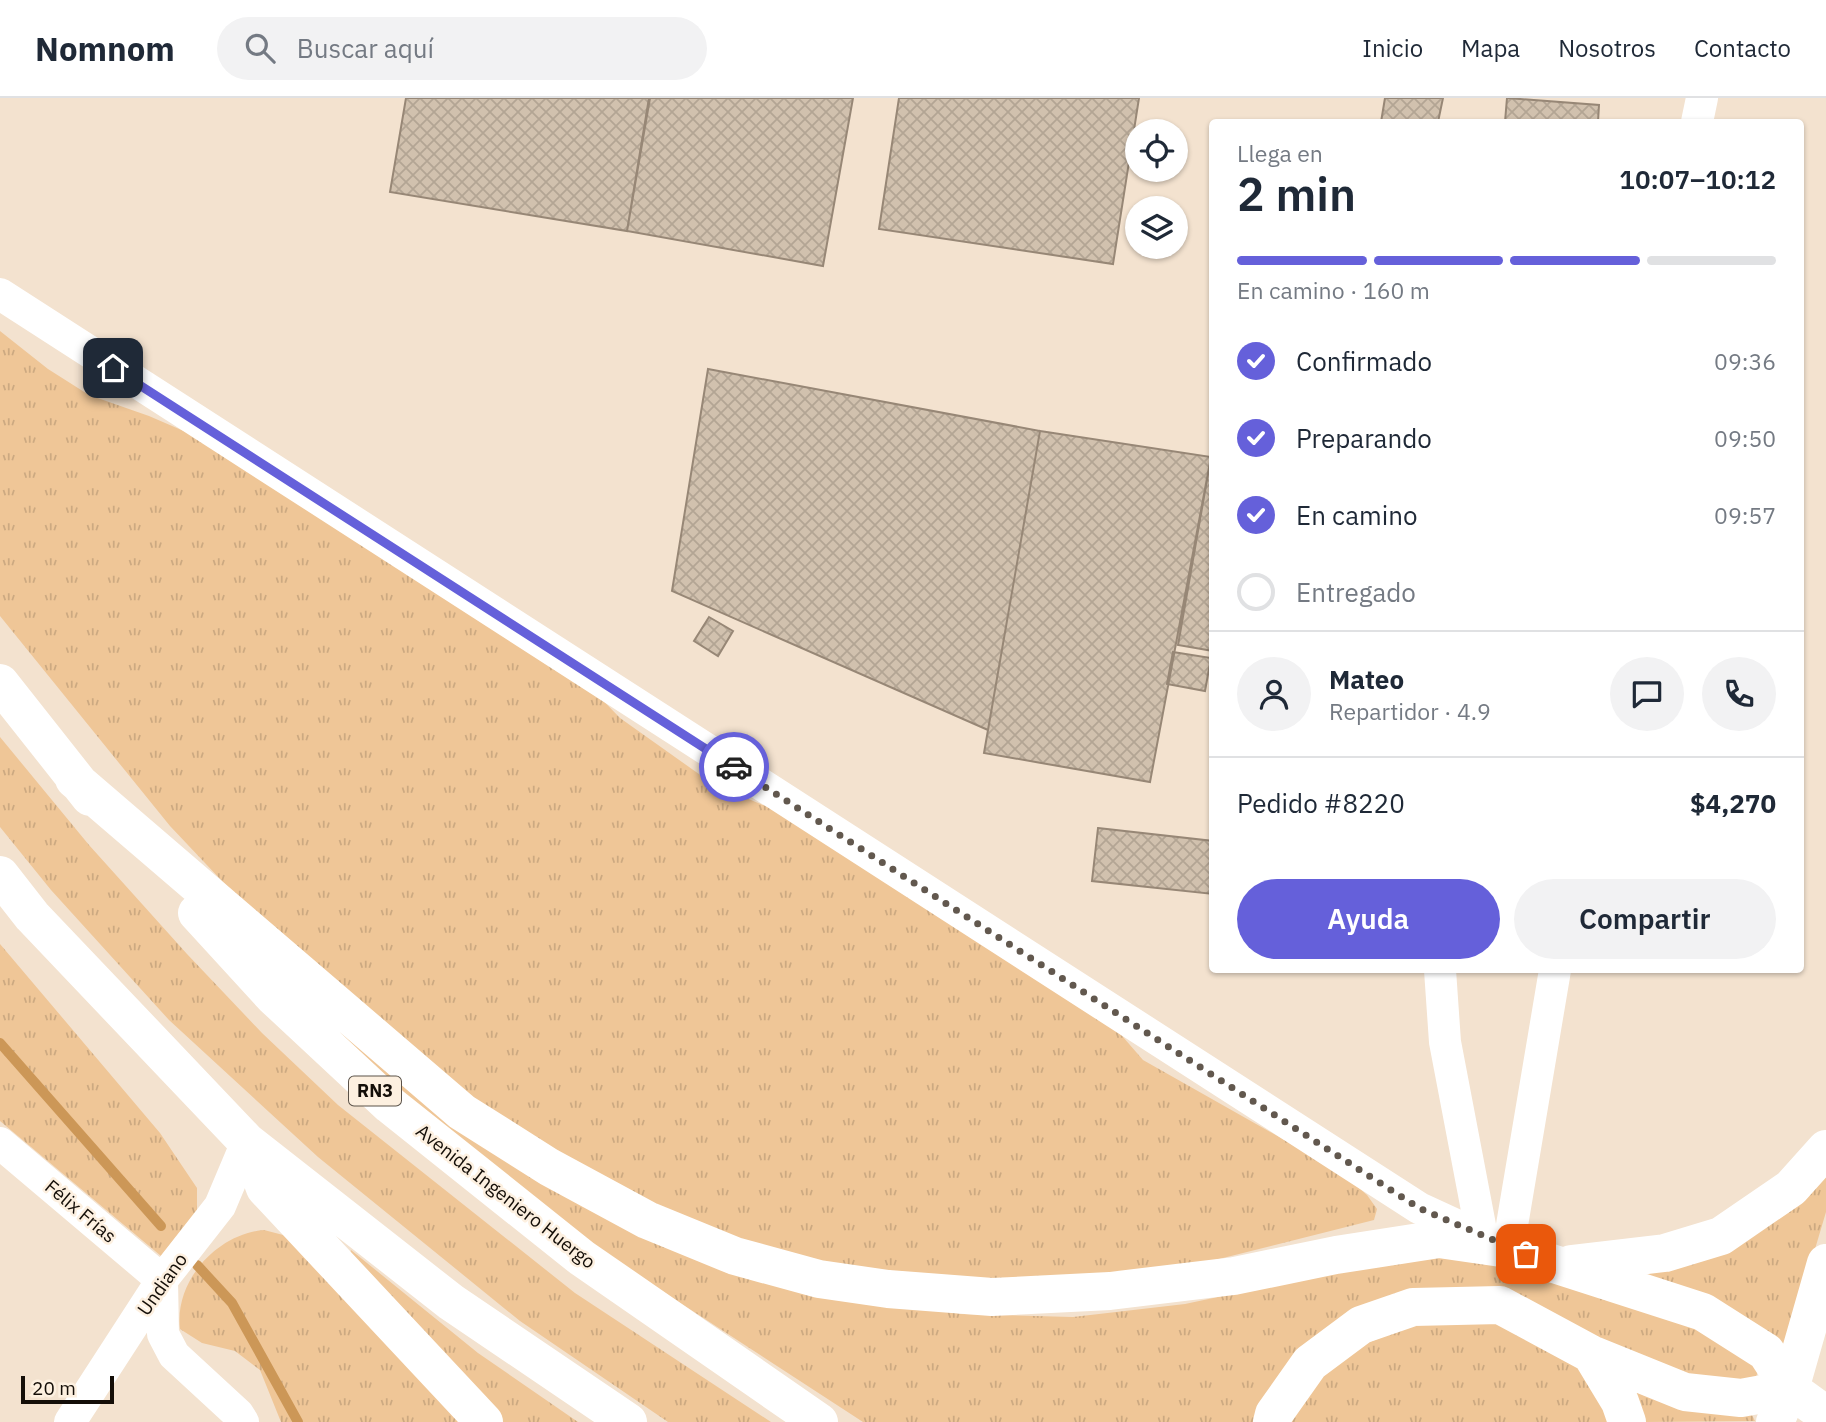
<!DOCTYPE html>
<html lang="es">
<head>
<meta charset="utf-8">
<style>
  :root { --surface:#fff; --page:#f2f2f3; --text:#1f2937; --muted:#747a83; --line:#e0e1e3; --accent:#6560da }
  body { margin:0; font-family:"IBM Plex Sans",sans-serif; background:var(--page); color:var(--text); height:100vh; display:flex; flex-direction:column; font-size:26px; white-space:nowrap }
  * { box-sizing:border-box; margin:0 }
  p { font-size:23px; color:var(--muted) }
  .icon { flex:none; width:38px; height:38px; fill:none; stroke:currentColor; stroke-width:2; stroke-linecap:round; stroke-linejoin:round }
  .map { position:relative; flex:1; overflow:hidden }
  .side { position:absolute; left:1209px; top:21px; width:595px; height:854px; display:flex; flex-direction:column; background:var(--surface); border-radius:7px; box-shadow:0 2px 5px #0004 }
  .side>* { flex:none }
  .tools { position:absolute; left:1125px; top:21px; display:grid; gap:14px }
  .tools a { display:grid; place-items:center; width:63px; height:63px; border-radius:50%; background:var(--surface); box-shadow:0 2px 5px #0004; font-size:35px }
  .scale { position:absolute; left:21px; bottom:18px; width:93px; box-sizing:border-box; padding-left:7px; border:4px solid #140e08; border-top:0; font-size:19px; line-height:24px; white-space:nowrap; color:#140e08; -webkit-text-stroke:5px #fdf0e0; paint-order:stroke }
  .pin { position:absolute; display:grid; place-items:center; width:60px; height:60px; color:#fff; margin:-30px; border-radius:14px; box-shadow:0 4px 10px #0006 }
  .courier { position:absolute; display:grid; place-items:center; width:70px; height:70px; margin:-35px; border:5px solid #6560da; border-radius:50%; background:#fff; color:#222; box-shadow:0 2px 9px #0007 }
  .head em { font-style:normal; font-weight:600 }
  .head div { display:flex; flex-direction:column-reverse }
  .head { display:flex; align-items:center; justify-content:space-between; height:119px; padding:0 28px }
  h1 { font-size:46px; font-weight:600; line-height:52px }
  .bar { display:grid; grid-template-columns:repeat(4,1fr); gap:10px 7px; align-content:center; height:84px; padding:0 28px }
  .bar i { height:9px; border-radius:5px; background:var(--line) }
  .bar .selected { background:var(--accent) }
  .bar p { grid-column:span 4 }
  .line { display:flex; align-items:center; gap:18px; padding:0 28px; border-top:2px solid var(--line) }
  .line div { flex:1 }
  .round { display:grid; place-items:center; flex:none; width:74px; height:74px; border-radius:37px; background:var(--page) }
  ol { padding:0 28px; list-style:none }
  li { display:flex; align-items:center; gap:21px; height:77px }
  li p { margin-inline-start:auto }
  li .icon { padding:7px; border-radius:50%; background:var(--accent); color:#fff; stroke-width:4 }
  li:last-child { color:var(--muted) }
  li i { width:38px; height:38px; border:4px solid var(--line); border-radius:50% }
  .primary-button { display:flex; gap:14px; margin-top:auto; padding:14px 28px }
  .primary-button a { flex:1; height:80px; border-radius:42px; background:var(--accent); color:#fff; font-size:28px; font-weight:600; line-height:80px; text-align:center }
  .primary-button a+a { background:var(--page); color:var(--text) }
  header { display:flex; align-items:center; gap:42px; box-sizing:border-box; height:98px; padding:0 35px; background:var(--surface); border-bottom:2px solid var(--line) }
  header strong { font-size:33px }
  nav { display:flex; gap:38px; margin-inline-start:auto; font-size:24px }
  .search { width:490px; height:63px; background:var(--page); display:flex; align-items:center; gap:18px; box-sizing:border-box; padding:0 24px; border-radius:38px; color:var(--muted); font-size:26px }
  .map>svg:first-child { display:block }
  .grass { fill:url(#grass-tufts) }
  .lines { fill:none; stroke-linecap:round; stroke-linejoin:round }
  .stream { stroke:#cc9757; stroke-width:10 }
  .building { fill:url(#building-cross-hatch); stroke:#978776; stroke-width:2 }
  .minor { stroke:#fff; stroke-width:32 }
  .major { stroke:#fff; stroke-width:38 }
  .highway { stroke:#fff; stroke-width:38 }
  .done { stroke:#62584e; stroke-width:7; stroke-dasharray:0 12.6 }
  .route { stroke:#6560da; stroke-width:9 }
  .labels { text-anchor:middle; stroke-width:5; stroke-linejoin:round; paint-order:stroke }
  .shield { fill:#fdf0e0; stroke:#5a5249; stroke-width:2 }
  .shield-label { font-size:18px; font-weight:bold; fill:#140e08 }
  .street-label { font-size:19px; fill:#140e08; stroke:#fdf0e0 }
</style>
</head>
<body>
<header>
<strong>Nomnom</strong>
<div class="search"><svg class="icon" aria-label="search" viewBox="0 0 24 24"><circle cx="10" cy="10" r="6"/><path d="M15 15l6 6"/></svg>Buscar aquí</div>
<nav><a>Inicio</a><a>Mapa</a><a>Nosotros</a><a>Contacto</a></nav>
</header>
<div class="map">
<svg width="1826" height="1324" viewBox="0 0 1826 1324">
  <defs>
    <pattern id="grass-tufts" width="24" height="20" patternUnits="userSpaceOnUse" patternTransform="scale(1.75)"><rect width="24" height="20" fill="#efc697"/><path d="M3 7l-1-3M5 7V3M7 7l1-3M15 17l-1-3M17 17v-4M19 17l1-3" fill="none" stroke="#cca981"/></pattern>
    <pattern id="building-cross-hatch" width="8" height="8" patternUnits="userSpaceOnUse" patternTransform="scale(1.75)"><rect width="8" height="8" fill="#d1c1ae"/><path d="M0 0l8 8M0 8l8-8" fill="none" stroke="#b3a594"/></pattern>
  </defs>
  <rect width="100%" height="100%" fill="#f3e2cf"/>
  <path class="grass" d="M0,233L48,271L89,297L149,318L230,353L590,589L620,620L713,686L794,720L1110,924L1143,962L1341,1074L1367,1097L1377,1111L1374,1122L1215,1162L1125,1178L994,1184L834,1171L751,1152L588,1079L485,1014L258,821L170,728L0,518Z
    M0,639L89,747L187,856L262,935L338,1007L575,1195L771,1324H668L520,1223L318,1059L169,922L51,792L0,729Z
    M0,846L160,1035L197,1090V1113L161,1158L0,1023Z
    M265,861L547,1082L960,1216L1073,1219L1185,1206L1344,1172L1434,1157H1482L1657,1211L1738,1249L1758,1273L1755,1282L1733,1289L1404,1198L1257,1324H863L599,1152L406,1002Z
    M1826,1077V1114L1788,1242L1780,1248L1645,1178Z
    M264,1132L287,1138L470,1324H281L260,1272L235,1253L202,1245L180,1231C174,1183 217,1136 264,1132Z
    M351,1152L478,1255L578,1324H498L349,1159Z
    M1475,1221L1521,1232L1583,1269L1617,1324H1281L1336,1257L1424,1223Z
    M1629,1285L1752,1317L1755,1323L1644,1324Z"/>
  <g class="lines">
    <path class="stream" d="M0,945L161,1128
      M197,1167L232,1205L298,1324"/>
  </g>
  <path class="building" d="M406,0H649L627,133L390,94Z
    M650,0H853L823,168L627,133Z
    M899,0H1139L1113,166L879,131Z
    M1385,0H1443L1438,24H1381Z
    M1507,0L1599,7L1598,24H1505Z
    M708,271L1040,333L988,632L672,493Z
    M1040,333L1211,359L1150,684L984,655Z
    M1211,359H1213V553L1178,547Z
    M709,519L733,533L718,558L694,543Z
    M1173,554L1211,560L1205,593L1167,586Z
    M1098,730L1213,743V796L1092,783Z"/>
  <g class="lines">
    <path class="minor" d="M1697,24L1702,0
      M0,196L1419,1110L1508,1151L1555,872
      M1440,872L1445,944L1482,1138
      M0,1045L162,1182L163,1236L174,1257L238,1316L243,1324
      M70,1324L162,1182L220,1108L247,1044"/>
    <path class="major" d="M1775,1324L1790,1291L1826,1165"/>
    <path class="highway" d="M0,585L90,699
      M74,681L462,1014L549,1069L647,1122L735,1158L819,1181L888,1191L992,1199L1110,1193L1234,1178L1336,1157L1439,1141L1508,1151L1703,1214L1766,1254L1790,1291L1826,1317
      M0,777L32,818L247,1044L451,1204L628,1324
      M197,815L273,898L390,1007L582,1160L819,1324
      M252,1056L265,1090L484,1324
      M1571,1166L1665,1155L1721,1138L1791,1090L1826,1051
      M1591,1256L1620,1304L1627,1324
      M1272,1324L1274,1316L1310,1265L1361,1227L1413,1209L1500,1207L1591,1256L1685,1294L1741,1300L1790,1291"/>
  </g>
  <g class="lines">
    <path class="done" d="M734,669L1419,1110L1526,1156"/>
    <path class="route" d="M113,270L734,669"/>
  </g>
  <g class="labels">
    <rect class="shield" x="349" y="978.5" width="52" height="29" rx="5"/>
    <g class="shield-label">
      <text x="375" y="999">RN3</text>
    </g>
    <g class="street-label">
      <text transform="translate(506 1098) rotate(38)" y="7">Avenida Ingeniero Huergo</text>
      <text transform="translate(81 1113) rotate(40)" y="7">Félix Frías</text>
      <text transform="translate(162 1186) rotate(-55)" y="7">Undiano</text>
    </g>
  </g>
</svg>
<div class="tools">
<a><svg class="icon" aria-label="locate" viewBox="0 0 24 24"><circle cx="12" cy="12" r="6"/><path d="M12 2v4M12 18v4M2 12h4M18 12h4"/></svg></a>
<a><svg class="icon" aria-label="layers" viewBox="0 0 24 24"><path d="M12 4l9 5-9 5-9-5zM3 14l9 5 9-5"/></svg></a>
</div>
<div class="scale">20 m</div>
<div class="pin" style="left:1526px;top:1156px;background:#ea580c"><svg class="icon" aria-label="bag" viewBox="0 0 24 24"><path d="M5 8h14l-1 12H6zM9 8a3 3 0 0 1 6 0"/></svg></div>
<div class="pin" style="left:113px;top:270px;background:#1f2937"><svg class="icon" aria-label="home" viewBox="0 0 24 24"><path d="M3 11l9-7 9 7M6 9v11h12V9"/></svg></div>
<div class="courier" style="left:734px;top:669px"><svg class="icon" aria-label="car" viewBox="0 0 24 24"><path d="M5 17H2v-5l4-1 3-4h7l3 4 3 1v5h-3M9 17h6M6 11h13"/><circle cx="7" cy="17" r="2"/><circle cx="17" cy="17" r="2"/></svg></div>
<section class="side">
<div class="head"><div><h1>2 min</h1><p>Llega en</p></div><em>10:07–10:12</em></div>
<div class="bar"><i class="selected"></i><i class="selected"></i><i class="selected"></i><i></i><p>En camino · 160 m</p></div>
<ol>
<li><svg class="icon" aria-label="check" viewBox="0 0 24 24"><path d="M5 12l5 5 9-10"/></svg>Confirmado<p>09:36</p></li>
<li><svg class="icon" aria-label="check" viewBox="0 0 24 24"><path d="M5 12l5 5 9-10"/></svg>Preparando<p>09:50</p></li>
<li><svg class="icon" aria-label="check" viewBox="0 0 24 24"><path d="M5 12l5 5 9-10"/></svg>En camino<p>09:57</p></li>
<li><i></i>Entregado</li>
</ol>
<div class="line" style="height:126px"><a class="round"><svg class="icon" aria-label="person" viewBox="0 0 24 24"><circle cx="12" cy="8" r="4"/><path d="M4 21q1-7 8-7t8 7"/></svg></a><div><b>Mateo</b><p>Repartidor · 4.9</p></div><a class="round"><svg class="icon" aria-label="chat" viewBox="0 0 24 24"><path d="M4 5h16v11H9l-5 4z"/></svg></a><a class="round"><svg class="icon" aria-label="phone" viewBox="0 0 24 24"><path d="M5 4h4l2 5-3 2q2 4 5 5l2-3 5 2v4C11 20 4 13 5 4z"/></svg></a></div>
<div class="line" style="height:91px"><div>Pedido #8220</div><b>$4,270</b></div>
<div class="primary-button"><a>Ayuda</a><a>Compartir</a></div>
</section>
</div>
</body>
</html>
